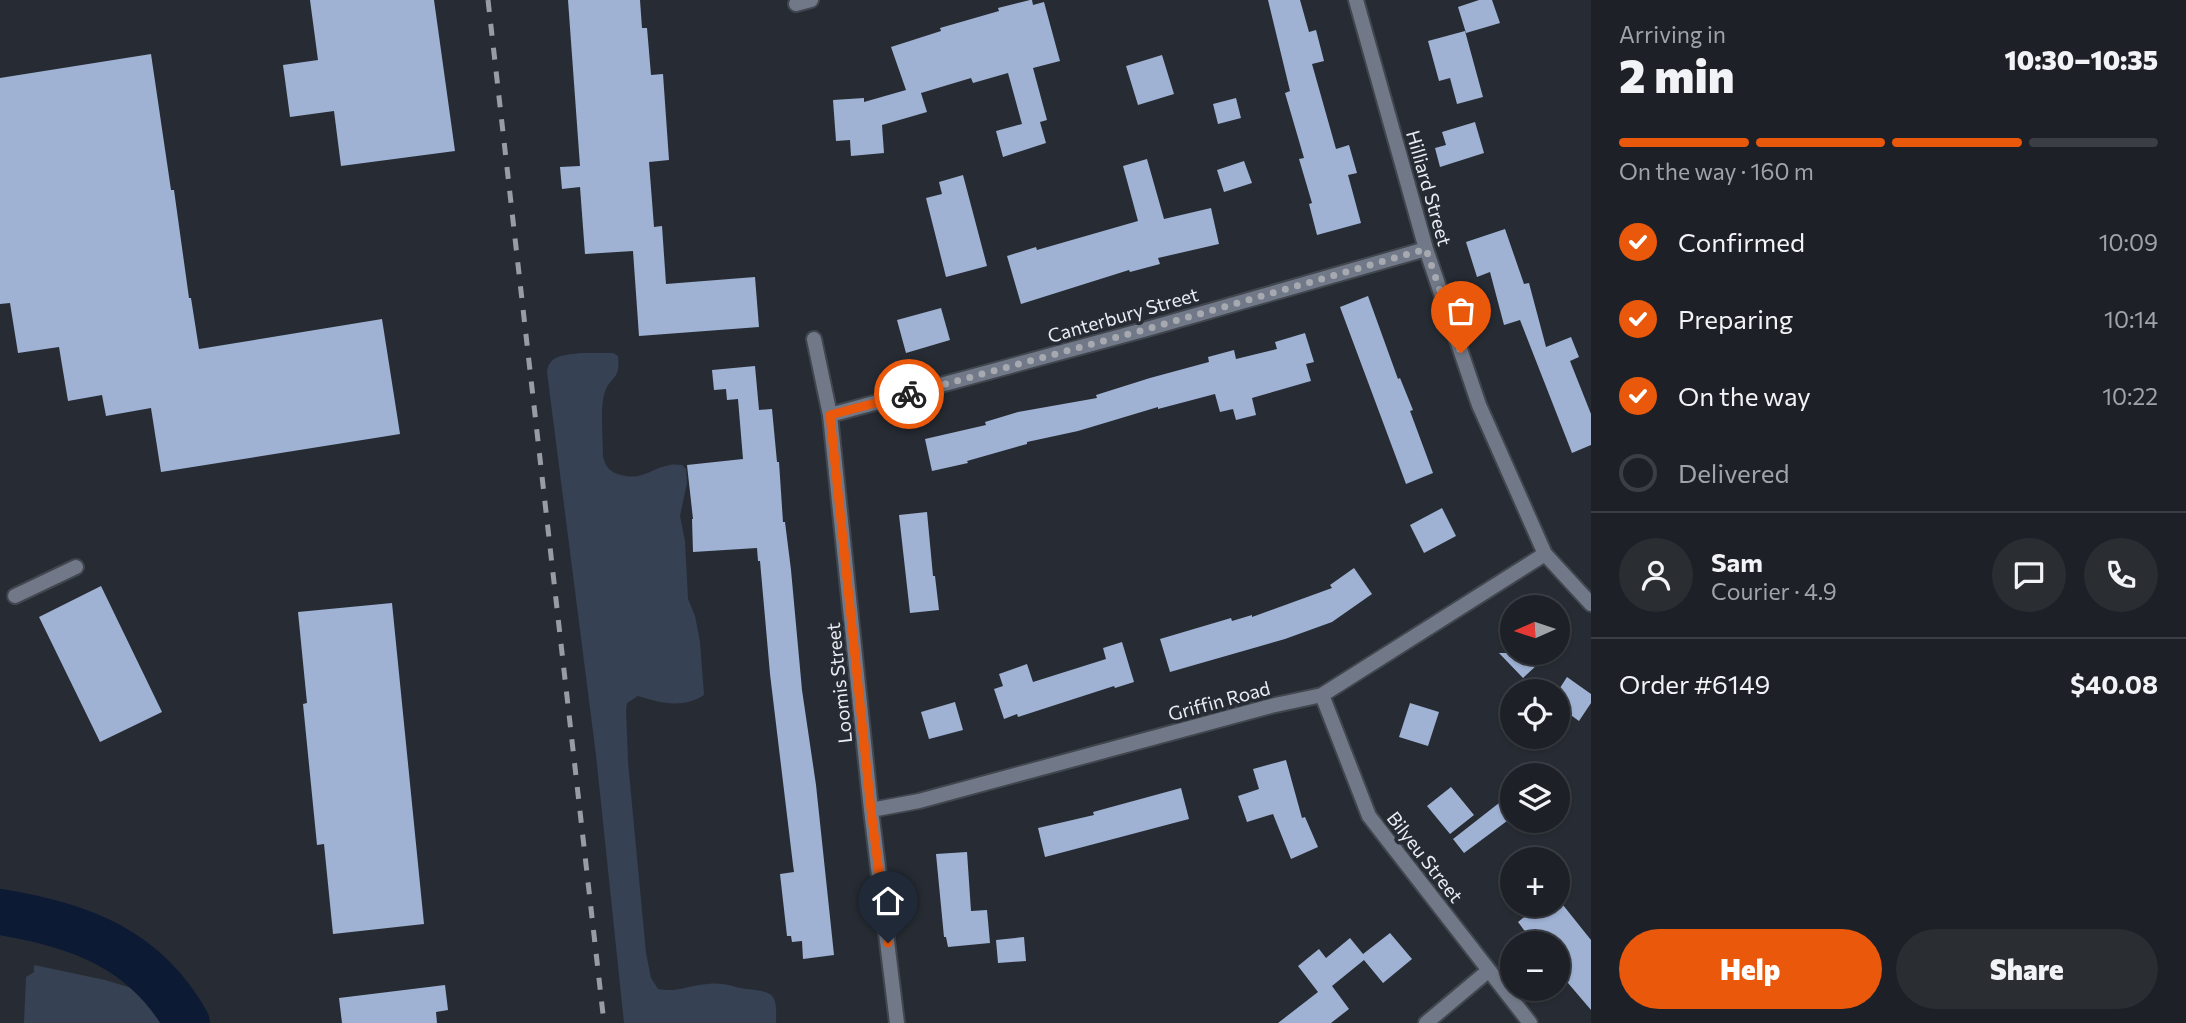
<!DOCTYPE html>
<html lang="en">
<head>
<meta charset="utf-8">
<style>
  :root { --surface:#1d2127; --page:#2a2e33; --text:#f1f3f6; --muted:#a0a3a7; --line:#3b3e44; --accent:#ea580c }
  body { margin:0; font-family:Commissioner,sans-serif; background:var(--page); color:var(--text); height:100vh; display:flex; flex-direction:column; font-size:26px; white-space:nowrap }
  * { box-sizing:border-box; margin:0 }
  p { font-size:23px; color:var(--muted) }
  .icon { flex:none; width:38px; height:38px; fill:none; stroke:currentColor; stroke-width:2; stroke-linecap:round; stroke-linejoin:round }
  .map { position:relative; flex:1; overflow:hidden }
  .panel { display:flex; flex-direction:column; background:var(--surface); width:595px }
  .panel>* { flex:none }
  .needle { width:46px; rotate:267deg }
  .controls { position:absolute; left:1500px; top:595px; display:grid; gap:14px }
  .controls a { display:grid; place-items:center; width:70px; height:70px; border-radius:50%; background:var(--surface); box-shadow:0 2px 5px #0004,0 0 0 2px var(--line); font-size:35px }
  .pin { position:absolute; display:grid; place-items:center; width:60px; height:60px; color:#fff; margin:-72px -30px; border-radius:50% 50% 50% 0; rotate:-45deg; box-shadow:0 0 7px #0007 }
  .pin .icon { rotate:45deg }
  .courier { position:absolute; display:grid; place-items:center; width:70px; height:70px; margin:-35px; border:5px solid #ea580c; border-radius:50%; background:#fff; color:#222; box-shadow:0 2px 9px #0007 }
  .headline em { font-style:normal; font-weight:800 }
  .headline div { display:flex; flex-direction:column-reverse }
  .headline { display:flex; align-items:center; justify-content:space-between; height:119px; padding:0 28px }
  h1 { font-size:46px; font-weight:800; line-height:52px }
  .bar { display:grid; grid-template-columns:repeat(4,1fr); gap:10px 7px; align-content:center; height:84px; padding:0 28px }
  .bar i { height:9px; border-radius:5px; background:var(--line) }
  .bar .current { background:var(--accent) }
  .bar p { grid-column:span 4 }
  .line { display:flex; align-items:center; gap:18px; padding:0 28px; border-top:2px solid var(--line) }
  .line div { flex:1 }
  .round { display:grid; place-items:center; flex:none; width:74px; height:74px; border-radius:37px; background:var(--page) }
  ol { padding:0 28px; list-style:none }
  li { display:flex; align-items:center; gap:21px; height:77px }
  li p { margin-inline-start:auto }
  li .icon { padding:7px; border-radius:50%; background:var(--accent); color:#fff; stroke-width:4 }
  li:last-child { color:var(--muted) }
  li i { width:38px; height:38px; border:4px solid var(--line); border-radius:50% }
  .action { display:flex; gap:14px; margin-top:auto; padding:14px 28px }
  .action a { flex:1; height:80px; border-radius:42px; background:var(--accent); color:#fff; font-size:28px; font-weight:800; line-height:80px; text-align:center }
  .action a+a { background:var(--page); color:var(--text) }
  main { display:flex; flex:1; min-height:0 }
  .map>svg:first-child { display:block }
  .green { fill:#374154 }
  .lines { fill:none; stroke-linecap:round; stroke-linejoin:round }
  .river { stroke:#0d1a34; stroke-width:46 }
  .building { fill:#9fb2d4 }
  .service-casing { stroke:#42474f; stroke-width:18 }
  .minor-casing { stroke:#42474f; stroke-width:18 }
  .service { stroke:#717988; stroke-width:14 }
  .minor { stroke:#717988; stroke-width:14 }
  .rail { stroke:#989ca3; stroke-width:5; stroke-dasharray:12 12; stroke-linecap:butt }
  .done { stroke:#a6a9b0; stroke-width:7; stroke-dasharray:0 12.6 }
  .route { stroke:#ea580c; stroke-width:9 }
  .labels { text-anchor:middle; stroke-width:7; stroke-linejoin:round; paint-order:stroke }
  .street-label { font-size:19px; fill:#eaedf3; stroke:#272c34 }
</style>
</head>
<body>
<main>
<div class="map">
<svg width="1591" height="1023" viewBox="0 0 1591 1023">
  <rect width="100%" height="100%" fill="#272c34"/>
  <path class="green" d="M581,353H613L618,356C621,382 609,375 604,395C600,410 603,440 603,456C605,467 611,473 621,475C643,481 651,468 670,465C674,464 678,465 682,465L686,469L687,483L680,516L685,541L688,599L695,616L700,642L704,695C682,709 661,703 638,696L627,703L626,709L628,762L646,953L651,978L658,989C676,993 690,985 708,984C723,982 733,987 746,989C775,992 777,993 776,1023H624L596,755L547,372C549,354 567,355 581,353Z
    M34,965L105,980L151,994L164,1023H24L26,977L34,972Z"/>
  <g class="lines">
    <path class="river" d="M0,912C80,925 146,949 187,1023"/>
  </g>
  <path class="building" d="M310,0H434L455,151L341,166L334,111L290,117L283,65L318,60Z
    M568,0H640L642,28H647L651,75L663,74L669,160L649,162L654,227L662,226L666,284L755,277L759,327L639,336L633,251L585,254L580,187L562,189L560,167L580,166Z
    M1030,0H1032L1033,5L1044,2L1060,61L1033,68L1047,120L1040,122L1046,143L1003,157L996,131L1022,124L1008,73L973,83L971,78L921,93L927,112L882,125L884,153L851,156L850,140L836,141L833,100L864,98V102L906,90L891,47L941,31L940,28L999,11L998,8Z
    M1268,0H1300L1309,32L1316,30L1324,61L1312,64L1336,149L1349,145L1357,173L1348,175L1361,223L1317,235L1309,204L1312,203L1299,159L1304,158L1285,93L1290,91Z
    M1479,0H1492L1500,23L1466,33L1458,7Z
    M1465,31L1483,97L1457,104L1450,78L1439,81L1428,41Z
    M151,54L171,190H174L189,298H191L199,349L382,319L400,434L161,472L151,408L106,416L102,395L68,401L59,347L18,353L10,303L0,304V78Z
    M1162,55L1174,94L1138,105L1126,66Z
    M1236,98L1241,118L1218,124L1213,104Z
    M1475,122L1484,153L1440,167L1435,148L1446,145L1442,132Z
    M1147,159L1164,219L1211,208L1219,244L1158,258L1160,264L1130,272L1129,270L1021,304L1007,256L1036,247L1037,250L1138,221L1123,166Z
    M1244,161L1252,183L1224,192L1217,170Z
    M963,175L987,266L946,277L926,198L942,194L939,182Z
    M1505,229L1524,284L1529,283L1546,347L1571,337L1579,357L1570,361L1591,414V445L1572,453L1520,320L1504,325L1490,272L1477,277L1466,242Z
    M1368,296L1398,379L1400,378L1413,410L1410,411L1433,473L1406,484L1340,307Z
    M941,308L950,340L906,353L897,320Z
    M1305,333L1314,362L1306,364L1311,381L1252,398L1256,415L1236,420L1233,409L1220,412L1215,394L1158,409V407L1078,431L1027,442V444L967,461L968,463L932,471L925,439L986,425L985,422L1018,412L1097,398L1096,395L1150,378L1209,362L1208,357L1234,350L1236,359L1277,349L1275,342Z
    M755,366L759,410L772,409L777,462H779L783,522H785L791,570L802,690L816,785L834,955L803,959L802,941L792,942L791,936H787L780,874L794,872L793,865L770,674L760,561H758L757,548L693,552L692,519H693L687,465L743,459L738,399L727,400L726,389L714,390L712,370Z
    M1442,508L1456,536L1424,553L1410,525Z
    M927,512L933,576H935L939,610L910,613L899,515Z
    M1354,568L1372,594L1332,622L1285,639L1170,672L1160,639L1231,618L1232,621L1252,615V617L1332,588L1330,585Z
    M101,586L162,712L100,742L39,617Z
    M392,603L424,924L333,934L324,844L317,845L303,704L307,703L298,612Z
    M1122,642L1134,682L1115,688L1114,686L1018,717L1017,714L1004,719L994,689L1003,686L999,674L1027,664L1033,682L1106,659L1103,648Z
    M1499,653H1550L1523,678Z
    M1567,677L1591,694V703L1579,721L1558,706V691Z
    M955,702L963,730L929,739L921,712Z
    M1410,703L1439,712L1428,746L1399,737Z
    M1286,760L1302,818L1305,817L1318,847L1291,859L1273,814L1247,822L1238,796L1259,789L1253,769Z
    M1451,787L1474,815L1450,834L1427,806Z
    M1181,788L1189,819L1045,857L1038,828L1094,815L1093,812Z
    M1499,803L1511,818L1464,853L1453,839Z
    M967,852L971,911L987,910L990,943L948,947L946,937H944L936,854Z
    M1539,905H1563L1591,940V1010L1568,983L1563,982L1564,977L1558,970V943H1538L1532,936L1530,938L1518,922Z
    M1390,933L1412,959L1383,983L1364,960L1332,986L1349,1009L1331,1023H1278L1318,992L1298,966L1319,949L1326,958L1350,938L1363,954Z
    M1024,937L1026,961L998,963L996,940Z
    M445,985L448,1010L436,1012L437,1023H342L339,998Z"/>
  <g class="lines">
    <g class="service-casing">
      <path id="service" d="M15,596L76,567"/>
    </g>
    <g class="minor-casing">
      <path id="minor" d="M1356,0L1426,249L1479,405L1545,554L1591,604
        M796,4L811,0
        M814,339L830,415L871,810L897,1023
        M830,415L1147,329L1426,249
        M1322,695L1369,816L1530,1023
        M871,810L919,801L1271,706L1322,695L1545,554
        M1426,1023L1488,971"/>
    </g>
    <use href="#service" class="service"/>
    <use href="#minor" class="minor"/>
    <path class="rail" d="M488,0L604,1023"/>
  </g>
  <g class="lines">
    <path class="done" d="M909,394L1147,329L1426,249L1461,353"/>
    <path class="route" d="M888,943L871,810L830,415L909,394"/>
  </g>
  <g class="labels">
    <g class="street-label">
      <text transform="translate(1429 188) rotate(74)" y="7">Hilliard Street</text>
      <text transform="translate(1123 315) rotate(-16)" y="7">Canterbury Street</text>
      <text transform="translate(839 683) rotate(-96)" y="7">Loomis Street</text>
      <text transform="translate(1219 701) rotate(-15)" y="7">Griffin Road</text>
      <text transform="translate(1425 857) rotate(52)" y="7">Bilyeu Street</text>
    </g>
  </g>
</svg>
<div class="controls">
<a><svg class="needle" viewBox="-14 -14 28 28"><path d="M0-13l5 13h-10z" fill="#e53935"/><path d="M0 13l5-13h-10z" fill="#a0a3a7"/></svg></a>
<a><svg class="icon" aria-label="locate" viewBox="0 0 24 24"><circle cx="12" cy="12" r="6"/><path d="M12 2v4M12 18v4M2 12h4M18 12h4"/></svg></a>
<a><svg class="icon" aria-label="layers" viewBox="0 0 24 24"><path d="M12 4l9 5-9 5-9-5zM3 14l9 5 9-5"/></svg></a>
<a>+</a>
<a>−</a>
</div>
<div class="pin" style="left:1461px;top:353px;background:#ea580c"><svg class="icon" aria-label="bag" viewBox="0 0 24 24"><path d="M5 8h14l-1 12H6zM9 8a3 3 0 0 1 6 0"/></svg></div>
<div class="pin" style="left:888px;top:943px;background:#1f2937"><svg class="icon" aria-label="home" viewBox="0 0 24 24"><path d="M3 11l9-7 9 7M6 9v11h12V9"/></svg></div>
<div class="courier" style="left:909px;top:394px"><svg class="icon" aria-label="bike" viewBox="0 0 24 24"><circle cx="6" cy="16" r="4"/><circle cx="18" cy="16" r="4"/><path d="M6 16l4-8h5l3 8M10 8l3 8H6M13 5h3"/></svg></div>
</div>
<section class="panel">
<div class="headline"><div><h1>2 min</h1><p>Arriving in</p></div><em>10:30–10:35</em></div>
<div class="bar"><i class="current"></i><i class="current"></i><i class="current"></i><i></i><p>On the way · 160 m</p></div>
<ol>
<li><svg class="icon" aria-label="check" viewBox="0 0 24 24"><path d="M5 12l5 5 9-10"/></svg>Confirmed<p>10:09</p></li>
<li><svg class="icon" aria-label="check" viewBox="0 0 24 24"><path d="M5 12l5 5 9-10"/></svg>Preparing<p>10:14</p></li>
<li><svg class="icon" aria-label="check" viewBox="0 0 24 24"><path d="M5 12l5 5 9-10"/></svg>On the way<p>10:22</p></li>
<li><i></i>Delivered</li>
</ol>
<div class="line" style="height:126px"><a class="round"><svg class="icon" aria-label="person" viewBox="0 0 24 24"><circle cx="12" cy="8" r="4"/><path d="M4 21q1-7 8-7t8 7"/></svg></a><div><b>Sam</b><p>Courier · 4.9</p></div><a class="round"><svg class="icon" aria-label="chat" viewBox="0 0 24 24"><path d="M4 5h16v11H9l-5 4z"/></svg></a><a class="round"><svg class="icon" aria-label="phone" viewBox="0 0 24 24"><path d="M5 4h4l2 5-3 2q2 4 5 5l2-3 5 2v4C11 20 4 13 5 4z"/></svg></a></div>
<div class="line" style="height:91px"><div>Order #6149</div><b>$40.08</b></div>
<div class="action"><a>Help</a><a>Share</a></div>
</section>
</main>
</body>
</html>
